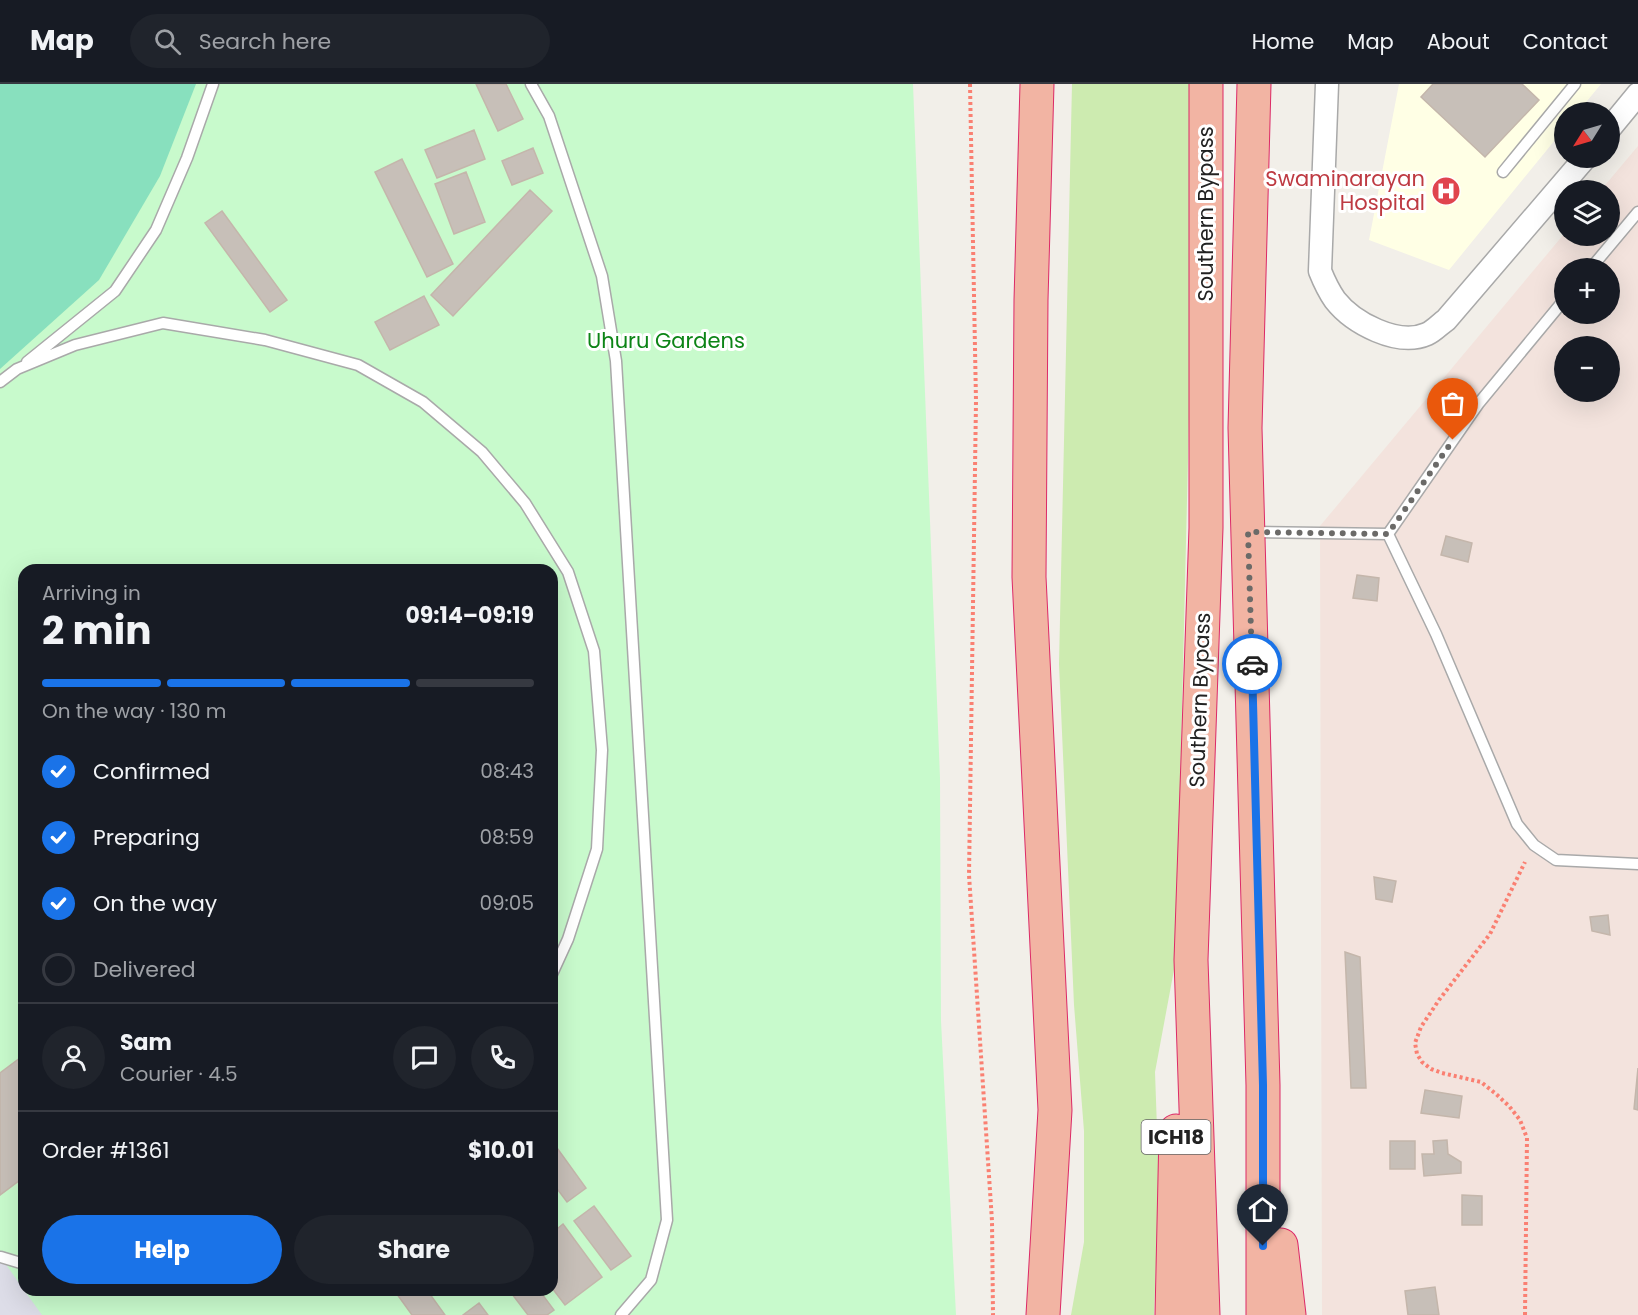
<!DOCTYPE html>
<html lang="en">
<head>
<meta charset="utf-8">
<style>
  :root { --surface:#171b24; --page:#20242c; --text:#f1f3f6; --muted:#9ea1a6; --line:#363941; --accent:#1a73e8 }
  body { margin:0; font-family:Poppins,sans-serif; background:var(--page); color:var(--text); height:100vh; display:flex; flex-direction:column; font-size:22px; white-space:nowrap }
  * { box-sizing:border-box; margin:0 }
  p { font-size:20px; color:var(--muted) }
  .icon { flex:none; width:33px; height:33px; fill:none; stroke:currentColor; stroke-width:2; stroke-linecap:round; stroke-linejoin:round }
  .map { position:relative; flex:1; overflow:hidden }
  .panel { position:absolute; left:18px; top:480px; width:540px; height:732px; display:flex; flex-direction:column; background:var(--surface); border-radius:18px; box-shadow:0 6px 24px #0002 }
  .panel>* { flex:none }
  .needle { width:39px; rotate:233deg }
  .fabs { position:absolute; left:1554px; top:18px; display:grid; gap:12px }
  .fabs a { display:grid; place-items:center; width:66px; height:66px; border-radius:50%; background:var(--surface); box-shadow:0 6px 24px #0002; font-size:30px }
  .pin { position:absolute; display:grid; place-items:center; width:51px; height:51px; color:#fff; margin:-62px -26px; border-radius:50% 50% 50% 0; rotate:-45deg; box-shadow:0 0 6px #0007 }
  .pin .icon { rotate:45deg }
  .courier { position:absolute; display:grid; place-items:center; width:60px; height:60px; margin:-30px; border:4px solid #1a73e8; border-radius:50%; background:#fff; color:#222; box-shadow:0 2px 8px #0007 }
  .overview em { font-style:normal; font-weight:700 }
  .overview div { display:flex; flex-direction:column-reverse }
  .overview { display:flex; align-items:center; justify-content:space-between; height:102px; padding:0 24px }
  h1 { font-size:39px; font-weight:700; line-height:45px }
  .bar { display:grid; grid-template-columns:repeat(4,1fr); gap:9px 6px; align-content:center; height:72px; padding:0 24px }
  .bar i { height:8px; border-radius:4px; background:var(--line) }
  .bar .selected { background:var(--accent) }
  .bar p { grid-column:span 4 }
  .line { display:flex; align-items:center; gap:15px; padding:0 24px; border-top:2px solid var(--line) }
  .line div { flex:1 }
  .round { display:grid; place-items:center; flex:none; width:63px; height:63px; border-radius:32px; background:var(--page) }
  ol { padding:0 24px; list-style:none }
  li { display:flex; align-items:center; gap:18px; height:66px }
  li p { margin-inline-start:auto }
  li .icon { padding:6px; border-radius:50%; background:var(--accent); color:#fff; stroke-width:4 }
  li:last-child { color:var(--muted) }
  li i { width:33px; height:33px; border:3px solid var(--line); border-radius:50% }
  .primary-button { display:flex; gap:12px; margin-top:auto; padding:12px 24px }
  .primary-button a { flex:1; height:69px; border-radius:36px; background:var(--accent); color:#fff; font-size:24px; font-weight:700; line-height:69px; text-align:center }
  .primary-button a+a { background:var(--page); color:var(--text) }
  header { display:flex; align-items:center; gap:36px; box-sizing:border-box; height:84px; padding:0 30px; background:var(--surface); border-bottom:2px solid var(--line) }
  header strong { font-size:28px }
  nav { display:flex; gap:33px; margin-inline-start:auto; font-size:21px }
  .search { width:420px; height:54px; background:var(--page); display:flex; align-items:center; gap:15px; box-sizing:border-box; padding:0 21px; border-radius:33px; color:var(--muted); font-size:22px }
  .map>svg:first-child { display:block }
  .education { fill:#ffffe5 }
  .military { fill:#f3e3dd; fill-rule:evenodd }
  .grass { fill:#cdebb0 }
  .park { fill:#c8facc; fill-rule:evenodd }
  .pitch { fill:#88e0be }
  .plaza { fill:#dddde8 }
  .building { fill:#c7bfb8; stroke:#c4b6ab; stroke-width:1.5 }
  .lines { fill:none; stroke-linecap:round; stroke-linejoin:round }
  .service-casing { stroke:#a9a9a9; stroke-width:13 }
  .minor-casing { stroke:#a9a9a9; stroke-width:25 }
  .trunk-casing { stroke:#dc2a67; stroke-width:35 }
  .path { stroke:#fa8072; stroke-width:4; stroke-dasharray:3 3; stroke-linecap:butt }
  .service { stroke:#fff; stroke-width:10 }
  .minor { stroke:#fff; stroke-width:22 }
  .trunk { stroke:#f2b4a3; stroke-width:33 }
  .done { stroke:#6b6a68; stroke-width:6; stroke-dasharray:0 10.8 }
  .route { stroke:#1a73e8; stroke-width:8 }
  .labels { text-anchor:middle; stroke-width:6; stroke-linejoin:round; paint-order:stroke }
  .shield { fill:#fff; stroke:#646464; stroke-width:1.5 }
  .shield-label { font-size:20px; font-weight:bold; fill:#222 }
  .health-label { font-size:21px; fill:#be3a42; stroke:#fff; text-anchor:end }
  .street-label { font-size:21px; fill:#222; stroke:#fff }
  .park-label { font-size:21px; fill:#0c8416; stroke:#fff }
</style>
</head>
<body>
<header>
<strong>Map</strong>
<div class="search"><svg class="icon" aria-label="search" viewBox="0 0 24 24"><circle cx="10" cy="10" r="6"/><path d="M15 15l6 6"/></svg>Search here</div>
<nav><a>Home</a><a>Map</a><a>About</a><a>Contact</a></nav>
</header>
<div class="map">
<svg width="1638" height="1231" viewBox="0 0 1638 1231">
  <rect width="100%" height="100%" fill="#f2efe9"/>
  <path class="education" d="M1399,0H1601L1578,28H1564V45L1449,186L1369,156Z"/>
  <path class="military" d="M1638,62V1231H1322L1320,442L1564,150V152H1610V106H1601ZM1564,184H1610V230H1564ZM1564,262H1610V308H1564Z"/>
  <path class="grass" d="M1072,0H1197L1176,875L1155,988L1159,1101L1154,1231H1071L1084,1158V1047L1074,921L1059,580Z"/>
  <path class="park" d="M0,0H913L940,694L941,937L956,1231H0ZM24,486H552V1206H24Z"/>
  <path class="pitch" d="M0,0H196L160,92L99,196L0,285Z"/>
  <path class="plaza" d="M0,1172L24,1206L42,1231H0Z"/>
  <path class="building" d="M476,0H506L523,35L498,47Z
    M1433,0H1522L1539,16L1485,73L1421,13Z
    M474,46L485,75L437,94L425,66Z
    M533,64L543,89L512,101L502,77Z
    M402,75L453,180L427,193L375,88Z
    M466,88L485,138L454,150L435,100Z
    M530,106L552,127L453,232L431,211Z
    M222,127L287,216L270,228L205,139Z
    M424,212L439,241L390,266L375,238Z
    M1446,452L1472,459L1468,478L1441,471Z
    M1357,491L1379,494L1377,517L1353,514Z
    M1374,793L1396,797L1392,818L1376,815Z
    M1608,831L1610,851L1592,847L1590,833Z
    M1345,868L1360,873L1366,1004H1351Z
    M24,971V1093L0,1111V989Z
    M1638,984V1026L1634,1025Z
    M1425,1006L1462,1012L1459,1034L1421,1029Z
    M1447,1056L1448,1070L1461,1078V1089L1424,1092L1422,1070H1434L1433,1057Z
    M552,1057L586,1104L567,1118L552,1098Z
    M1390,1057H1415V1085H1390Z
    M1462,1111L1482,1112V1141H1462Z
    M594,1122L631,1172L611,1186L574,1137Z
    M563,1140L602,1193L565,1221L552,1204V1149Z
    M1435,1203L1439,1231H1408L1405,1207Z
    M394,1206H427L445,1231H412Z
    M509,1206H539L554,1226L547,1231H528Z
    M479,1219L488,1231H463Z"/>
  <g class="lines">
    <g class="service-casing">
      <path id="service" d="M531,0L549,32L602,192L616,277L667,1136L651,1196L621,1231
        M1503,88L1575,0
        M1591,184L1638,128
        M27,278L115,207L156,146L187,74L213,0
        M0,298L17,285L75,261L163,239L265,256L358,281L423,318L482,368L525,419L568,488L594,567L602,666L597,765L568,855L552,890
        M1252,448L1388,450L1436,550L1517,740L1534,761L1556,776L1638,780
        M1388,450L1479,319L1564,216
        M1,1173L24,1180"/>
    </g>
    <g class="minor-casing">
      <path id="minor" d="M1327,0L1320,187C1324,197 1328,206 1335,216C1353,239 1398,263 1427,250C1434,247 1440,240 1446,236L1585,74
        M1610,44L1638,10"/>
    </g>
    <g class="trunk-casing">
      <path id="trunk" d="M1037,0L1031,216L1029,493L1055,1026L1043,1231
        M1254,0L1245,344L1263,1001V1231
        M1281,1161L1289,1231
        M1172,1231L1176,1047
        M1203,1231L1191,876L1206,444V0"/>
    </g>
    <path class="path" d="M970,0L976,317L969,791L992,1137L993,1231
      M1525,1231L1527,1054L1520,1036L1509,1022L1496,1010L1481,998L1442,989L1431,985L1422,978L1417,970L1415,959L1421,943L1439,916L1490,850L1525,778"/>
    <use href="#service" class="service"/>
    <use href="#minor" class="minor"/>
    <use href="#trunk" class="trunk"/>
  </g>
  <g class="lines">
    <path class="done" d="M1252,580L1248,448L1388,450L1453,356"/>
    <path class="route" d="M1252,580L1263,1001V1162"/>
  </g>
  <defs>
    <g id="hospital-disc" transform="scale(1.5)"><circle r="9.5" fill="#e0444e" stroke="#fff"/><path d="M-5-5h3v3.5h4V-5h3V5h-3V1.5h-4V5h-3Z" fill="#fff"/></g>
  </defs>
  <g fill-rule="evenodd">
    <use href="#hospital-disc" x="1446" y="107"/>
  </g>
  <g class="labels">
    <rect class="shield" x="1141.5" y="1036" width="69" height="34" rx="4.5"/>
    <g class="shield-label">
      <text x="1176" y="1060">ICH18</text>
    </g>
    <g class="health-label">
      <text x="1425" y="102">Swaminarayan<tspan x="1425" dy="24">Hospital</tspan></text>
    </g>
    <g class="street-label">
      <text transform="translate(1206 130) rotate(-90)" y="7">Southern Bypass</text>
      <text transform="translate(1200 616) rotate(-88)" y="7">Southern Bypass</text>
    </g>
    <g class="park-label">
      <text x="666" y="264">Uhuru Gardens</text>
    </g>
  </g>
</svg>
<div class="fabs">
<a><svg class="needle" viewBox="-14 -14 28 28"><path d="M0-13l5 13h-10z" fill="#e53935"/><path d="M0 13l5-13h-10z" fill="#9ea1a6"/></svg></a>
<a><svg class="icon" aria-label="layers" viewBox="0 0 24 24"><path d="M12 4l9 5-9 5-9-5zM3 14l9 5 9-5"/></svg></a>
<a>+</a>
<a>−</a>
</div>
<div class="pin" style="left:1453px;top:356px;background:#ea580c"><svg class="icon" aria-label="bag" viewBox="0 0 24 24"><path d="M5 8h14l-1 12H6zM9 8a3 3 0 0 1 6 0"/></svg></div>
<div class="pin" style="left:1263px;top:1162px;background:#1f2937"><svg class="icon" aria-label="home" viewBox="0 0 24 24"><path d="M3 11l9-7 9 7M6 9v11h12V9"/></svg></div>
<div class="courier" style="left:1252px;top:580px"><svg class="icon" aria-label="car" viewBox="0 0 24 24"><path d="M5 17H2v-5l4-1 3-4h7l3 4 3 1v5h-3M9 17h6M6 11h13"/><circle cx="7" cy="17" r="2"/><circle cx="17" cy="17" r="2"/></svg></div>
<section class="panel">
<div class="overview"><div><h1>2 min</h1><p>Arriving in</p></div><em>09:14–09:19</em></div>
<div class="bar"><i class="selected"></i><i class="selected"></i><i class="selected"></i><i></i><p>On the way · 130 m</p></div>
<ol>
<li><svg class="icon" aria-label="check" viewBox="0 0 24 24"><path d="M5 12l5 5 9-10"/></svg>Confirmed<p>08:43</p></li>
<li><svg class="icon" aria-label="check" viewBox="0 0 24 24"><path d="M5 12l5 5 9-10"/></svg>Preparing<p>08:59</p></li>
<li><svg class="icon" aria-label="check" viewBox="0 0 24 24"><path d="M5 12l5 5 9-10"/></svg>On the way<p>09:05</p></li>
<li><i></i>Delivered</li>
</ol>
<div class="line" style="height:108px"><a class="round"><svg class="icon" aria-label="person" viewBox="0 0 24 24"><circle cx="12" cy="8" r="4"/><path d="M4 21q1-7 8-7t8 7"/></svg></a><div><b>Sam</b><p>Courier · 4.5</p></div><a class="round"><svg class="icon" aria-label="chat" viewBox="0 0 24 24"><path d="M4 5h16v11H9l-5 4z"/></svg></a><a class="round"><svg class="icon" aria-label="phone" viewBox="0 0 24 24"><path d="M5 4h4l2 5-3 2q2 4 5 5l2-3 5 2v4C11 20 4 13 5 4z"/></svg></a></div>
<div class="line" style="height:78px"><div>Order #1361</div><b>$10.01</b></div>
<div class="primary-button"><a>Help</a><a>Share</a></div>
</section>
</div>
</body>
</html>
